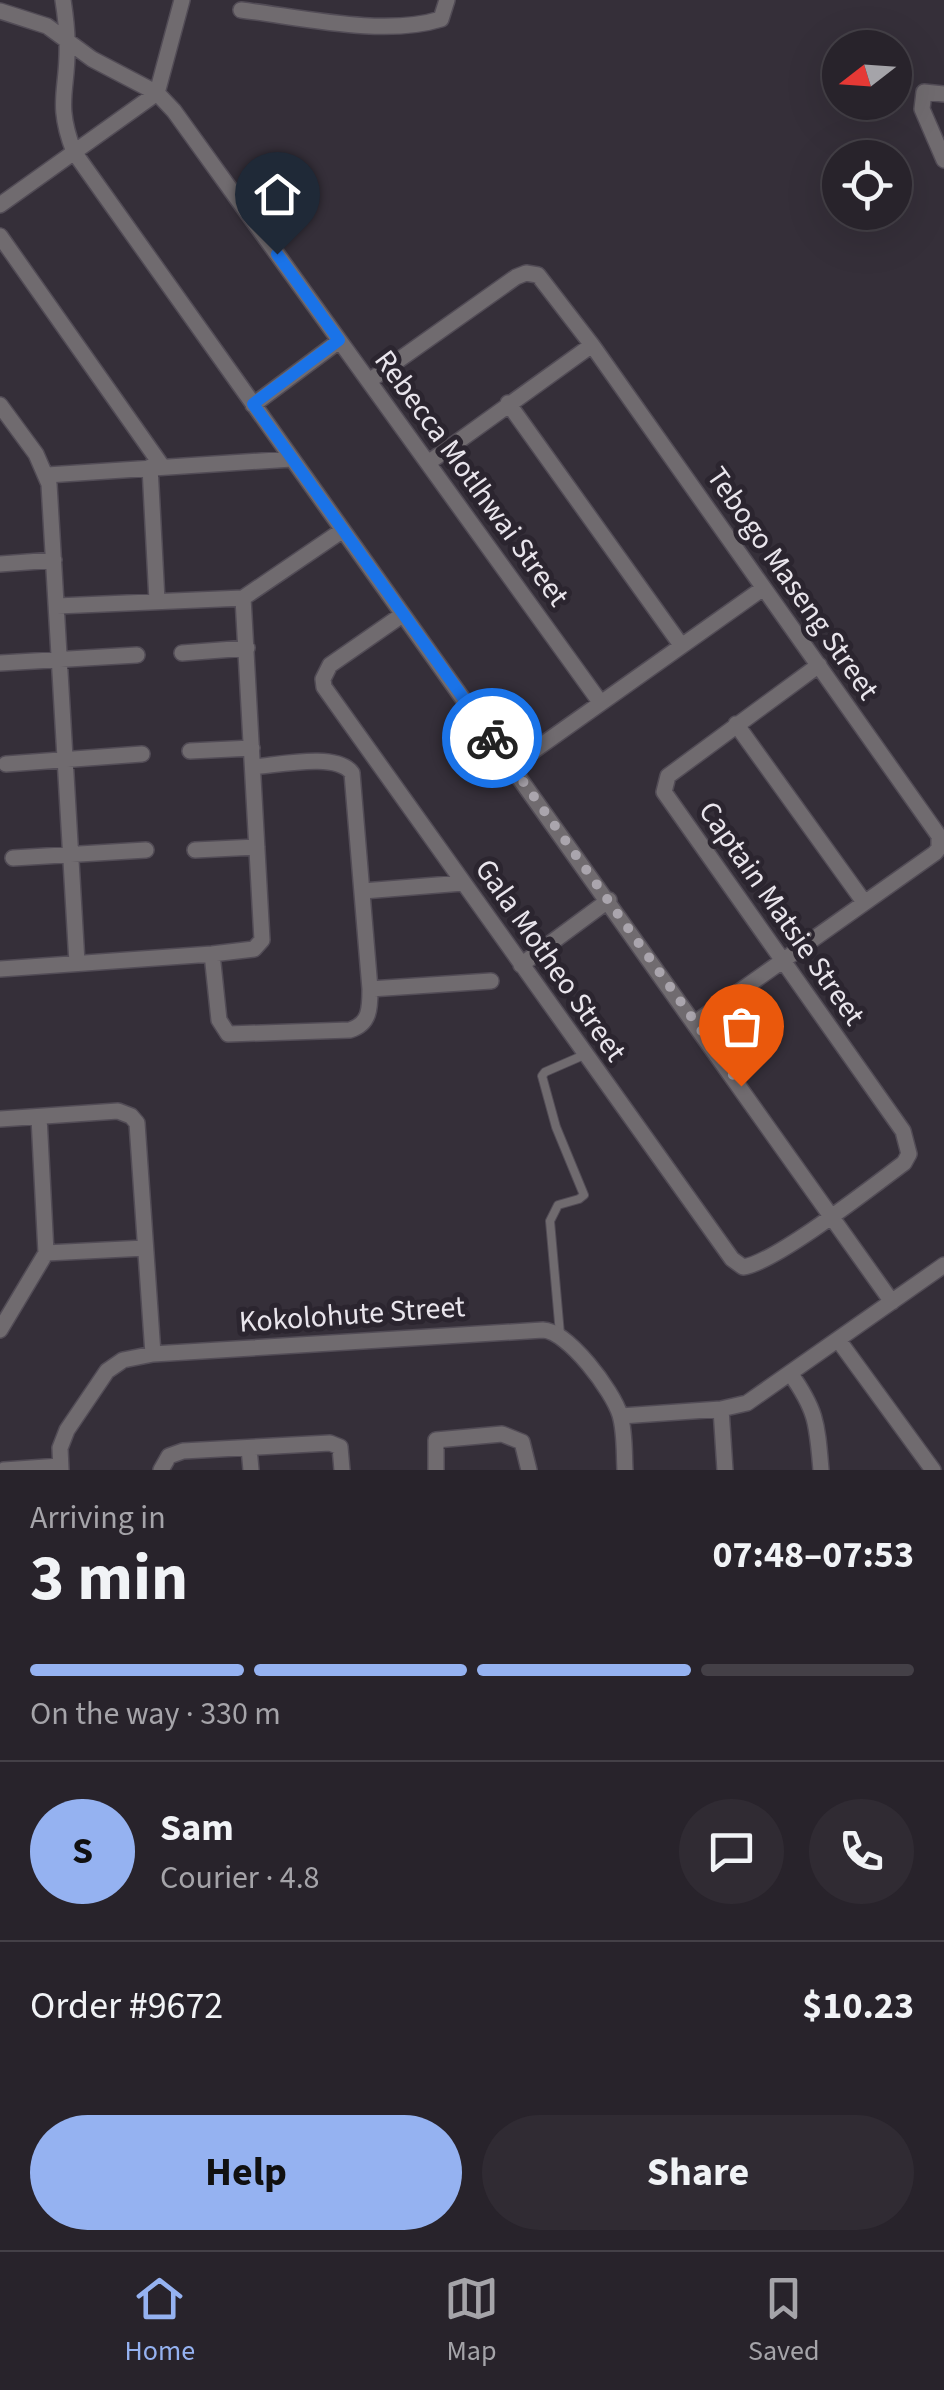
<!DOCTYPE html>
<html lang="en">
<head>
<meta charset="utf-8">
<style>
  :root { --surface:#28232b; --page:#302b33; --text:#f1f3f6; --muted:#a5a4a9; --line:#444047; --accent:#95b2f1 }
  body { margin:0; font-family:"Source Sans 3",sans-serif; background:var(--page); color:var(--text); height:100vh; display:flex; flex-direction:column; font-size:38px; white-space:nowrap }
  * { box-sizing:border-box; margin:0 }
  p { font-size:32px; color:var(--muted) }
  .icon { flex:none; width:55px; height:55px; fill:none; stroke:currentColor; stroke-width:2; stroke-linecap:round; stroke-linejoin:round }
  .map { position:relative; height:1470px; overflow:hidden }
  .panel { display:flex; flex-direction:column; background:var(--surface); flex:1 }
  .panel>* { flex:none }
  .needle { width:65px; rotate:253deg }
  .buttons { position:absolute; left:822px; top:30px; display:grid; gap:20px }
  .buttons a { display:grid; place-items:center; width:90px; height:90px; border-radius:50%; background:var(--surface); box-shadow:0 10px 40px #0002,0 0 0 2px var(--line); font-size:50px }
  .pin { position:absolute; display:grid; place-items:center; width:85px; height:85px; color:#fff; margin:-102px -42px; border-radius:50% 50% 50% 0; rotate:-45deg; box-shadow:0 0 10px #0007 }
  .pin .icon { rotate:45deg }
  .courier { position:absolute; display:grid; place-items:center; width:100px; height:100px; margin:-50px; border:8px solid #1a73e8; border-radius:50%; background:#fff; color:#222; box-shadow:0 2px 12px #0007 }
  .head em { font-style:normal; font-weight:700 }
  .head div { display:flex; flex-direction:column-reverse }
  .head { display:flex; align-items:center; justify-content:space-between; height:170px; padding:0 30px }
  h1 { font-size:65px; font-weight:700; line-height:75px }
  .bar { display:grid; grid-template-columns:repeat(4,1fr); gap:15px 10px; align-content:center; height:120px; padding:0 30px }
  .bar i { height:12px; border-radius:8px; background:var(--line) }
  .bar .active { background:var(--accent) }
  .bar p { grid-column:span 4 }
  .line { display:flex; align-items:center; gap:25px; padding:0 30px; border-top:2px solid var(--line) }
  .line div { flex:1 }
  .round { display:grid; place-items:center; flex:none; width:105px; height:105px; border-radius:52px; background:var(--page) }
  .primary-button { display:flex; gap:20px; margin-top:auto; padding:20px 30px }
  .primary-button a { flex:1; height:115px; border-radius:60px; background:var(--accent); color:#111; font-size:40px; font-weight:700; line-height:115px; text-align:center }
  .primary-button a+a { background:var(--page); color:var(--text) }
  .tabs { display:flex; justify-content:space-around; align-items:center; height:140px; border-top:2px solid var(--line); background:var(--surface); font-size:28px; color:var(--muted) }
  .tabs a { display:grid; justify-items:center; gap:5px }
  .tabs .active { color:var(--accent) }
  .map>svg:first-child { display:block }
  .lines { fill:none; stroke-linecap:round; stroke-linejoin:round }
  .service-casing { stroke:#524c56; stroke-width:10 }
  .minor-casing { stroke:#524c56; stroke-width:18 }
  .service { stroke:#706b6f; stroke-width:8 }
  .minor { stroke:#706b6f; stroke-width:15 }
  .done { stroke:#aaa5ad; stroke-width:10; stroke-dasharray:0 18 }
  .route { stroke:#1a73e8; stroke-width:12 }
  .labels { text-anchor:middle; stroke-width:10; stroke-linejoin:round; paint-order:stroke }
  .street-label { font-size:30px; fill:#e9e5ec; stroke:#2b252f }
</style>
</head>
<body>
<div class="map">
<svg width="944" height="1470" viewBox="0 0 944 1470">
  <rect width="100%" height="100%" fill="#352f39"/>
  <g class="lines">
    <g class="service-casing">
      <path id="service" d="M560,1334L550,1221L558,1205L579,1199L584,1195L556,1127L542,1076L545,1072L584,1055"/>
    </g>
    <g class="minor-casing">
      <path id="minor" d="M63,0C65,13 67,27 67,41C69,90 54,100 74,152L892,1302
        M241,10C300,17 384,37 441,19L447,0
        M0,11L47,26L92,59L157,93L174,111L600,702
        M944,94L924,92L922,109L944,160
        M0,205L157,93L182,0
        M0,236L162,466
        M369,381L516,277L526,273L538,275L592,345L939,836V848L935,853L696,1022
        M508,403L681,645
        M0,405L36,454L49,484L77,963
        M253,405L339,341
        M428,463L592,345
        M150,467L157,601
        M47,475L292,459
        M0,564L54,560
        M243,598L343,530
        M402,615L330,665L323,679L324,687L732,1259L743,1267C775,1263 873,1186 904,1163L909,1154L903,1131L664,792L668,776L819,665
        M182,653L247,648
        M0,663L137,655
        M736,724L864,902
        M190,751L252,748
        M6,764L142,754
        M512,766L762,589
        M195,850L257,847
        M13,858L146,850
        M363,891L463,883
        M212,954L219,1020L228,1034L350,1030C370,1024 370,1008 370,989L352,773C337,752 279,765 253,767
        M521,965L609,900
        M0,969L212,954L254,949L262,940L243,598L57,606
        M370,989L491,981
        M0,1119L118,1111L131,1116L137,1123L153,1354
        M46,1253L145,1248
        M0,1330L46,1253L39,1117
        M839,1341L933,1470
        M790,1373C817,1411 817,1424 821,1470
        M721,1409L725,1470
        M621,1416L721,1409L747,1403L944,1265
        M249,1448L251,1470
        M4,1470L60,1466
        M61,1470L60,1448L67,1430L107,1371L123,1360L153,1354L543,1330C568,1331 613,1391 620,1415C625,1432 624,1452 625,1470
        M161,1470L169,1456L183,1451L330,1443L340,1447L342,1470
        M436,1470V1440L502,1434L522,1442L529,1470"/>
    </g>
    <use href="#service" class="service"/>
    <use href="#minor" class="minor"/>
  </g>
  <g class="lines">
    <path class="done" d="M492,738L741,1086"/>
    <path class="route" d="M277,254L339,340L253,404L492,738"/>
  </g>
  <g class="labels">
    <g class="street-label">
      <text transform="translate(472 478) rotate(54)" y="10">Rebecca Motlhwai Street</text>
      <text transform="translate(793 583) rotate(55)" y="10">Tebogo Maseng Street</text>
      <text transform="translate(782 913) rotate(55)" y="10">Captain Matsie Street</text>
      <text transform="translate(551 960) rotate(55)" y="10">Gala Motheo Street</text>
      <text transform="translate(352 1314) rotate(-4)" y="10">Kokolohute Street</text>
    </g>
  </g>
</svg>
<div class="buttons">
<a><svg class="needle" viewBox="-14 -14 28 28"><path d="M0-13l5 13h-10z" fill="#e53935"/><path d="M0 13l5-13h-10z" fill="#a5a4a9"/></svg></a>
<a><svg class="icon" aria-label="locate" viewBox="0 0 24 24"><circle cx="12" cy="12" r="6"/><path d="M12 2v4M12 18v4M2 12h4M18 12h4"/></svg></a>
</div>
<div class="pin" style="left:741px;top:1086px;background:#ea580c"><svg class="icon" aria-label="bag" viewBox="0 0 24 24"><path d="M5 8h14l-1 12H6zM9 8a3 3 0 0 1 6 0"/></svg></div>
<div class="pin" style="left:277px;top:254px;background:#1f2937"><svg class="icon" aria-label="home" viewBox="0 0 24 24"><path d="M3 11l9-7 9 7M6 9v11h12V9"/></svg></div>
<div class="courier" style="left:492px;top:738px"><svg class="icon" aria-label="bike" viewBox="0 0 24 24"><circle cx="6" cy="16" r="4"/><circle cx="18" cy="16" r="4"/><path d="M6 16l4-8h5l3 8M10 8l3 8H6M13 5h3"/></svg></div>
</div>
<section class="panel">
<div class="head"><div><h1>3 min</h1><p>Arriving in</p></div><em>07:48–07:53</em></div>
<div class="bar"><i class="active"></i><i class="active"></i><i class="active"></i><i></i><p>On the way · 330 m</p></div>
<div class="line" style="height:180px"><b class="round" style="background:var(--accent);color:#111">S</b><div><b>Sam</b><p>Courier · 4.8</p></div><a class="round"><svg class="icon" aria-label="chat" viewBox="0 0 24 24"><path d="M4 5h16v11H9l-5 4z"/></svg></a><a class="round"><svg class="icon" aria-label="phone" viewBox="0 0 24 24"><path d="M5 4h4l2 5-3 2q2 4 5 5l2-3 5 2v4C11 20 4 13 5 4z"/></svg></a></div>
<div class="line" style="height:130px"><div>Order #9672</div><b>$10.23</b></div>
<div class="primary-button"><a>Help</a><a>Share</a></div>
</section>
<nav class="tabs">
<a class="active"><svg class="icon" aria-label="home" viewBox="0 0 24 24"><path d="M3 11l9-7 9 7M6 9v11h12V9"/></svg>Home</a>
<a><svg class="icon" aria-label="map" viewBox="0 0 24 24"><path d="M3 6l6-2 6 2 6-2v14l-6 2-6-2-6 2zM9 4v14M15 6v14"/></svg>Map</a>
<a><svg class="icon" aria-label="saved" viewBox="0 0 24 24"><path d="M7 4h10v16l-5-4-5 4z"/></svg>Saved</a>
</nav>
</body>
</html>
